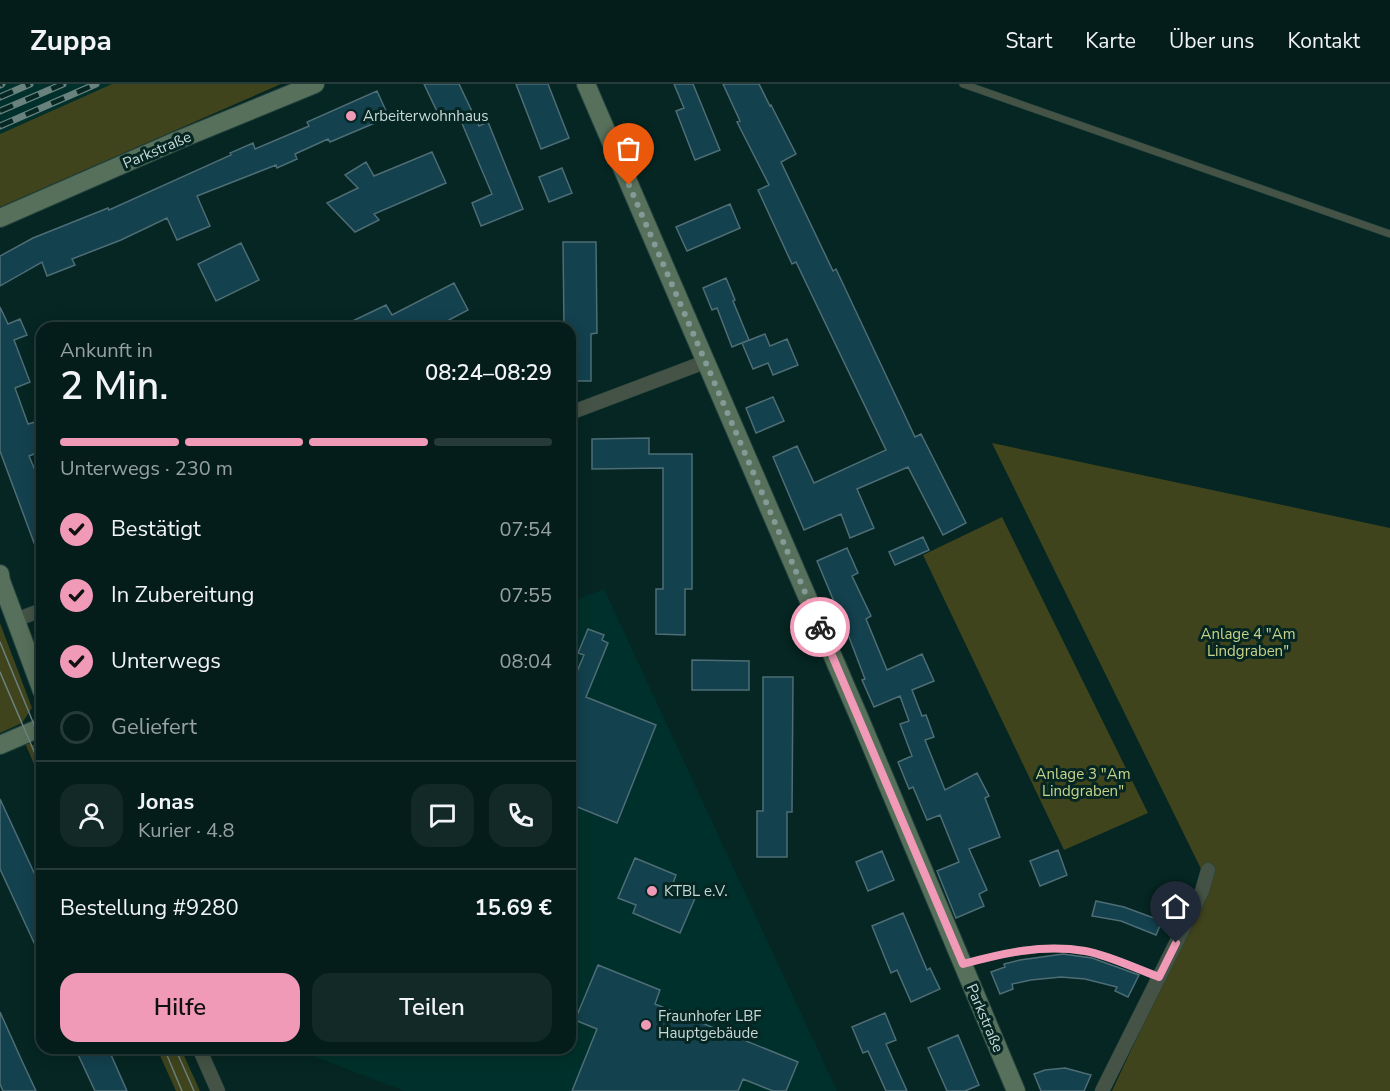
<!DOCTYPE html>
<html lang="de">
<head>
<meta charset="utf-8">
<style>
  :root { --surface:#041c1a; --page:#122927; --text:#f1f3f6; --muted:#97a1a2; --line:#253a39; --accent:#f09ab7 }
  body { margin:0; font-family:"Nunito Sans",sans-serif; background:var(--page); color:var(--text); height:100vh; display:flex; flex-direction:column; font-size:22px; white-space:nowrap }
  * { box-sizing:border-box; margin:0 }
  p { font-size:20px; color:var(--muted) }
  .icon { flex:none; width:33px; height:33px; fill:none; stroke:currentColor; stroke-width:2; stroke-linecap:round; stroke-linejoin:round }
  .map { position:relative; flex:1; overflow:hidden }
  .side { position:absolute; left:36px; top:238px; width:540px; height:732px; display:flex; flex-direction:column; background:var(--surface); border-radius:18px; box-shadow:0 3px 15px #0003,0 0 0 2px var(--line) }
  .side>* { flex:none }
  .pin { position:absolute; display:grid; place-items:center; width:51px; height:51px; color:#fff; margin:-62px -26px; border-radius:50% 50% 50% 0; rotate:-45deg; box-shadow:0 0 6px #0007 }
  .pin .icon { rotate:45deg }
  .courier { position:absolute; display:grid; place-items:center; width:60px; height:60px; margin:-30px; border:4px solid #f09ab7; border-radius:50%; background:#fff; color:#222; box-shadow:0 2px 8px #0007 }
  .headline em { font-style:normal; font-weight:600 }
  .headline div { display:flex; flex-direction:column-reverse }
  .headline { display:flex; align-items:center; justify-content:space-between; height:102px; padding:0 24px }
  h1 { font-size:39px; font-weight:600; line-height:45px }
  .bar { display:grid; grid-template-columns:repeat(4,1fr); gap:9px 6px; align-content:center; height:72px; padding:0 24px }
  .bar i { height:8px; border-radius:4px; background:var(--line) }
  .bar .on { background:var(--accent) }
  .bar p { grid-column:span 4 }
  .line { display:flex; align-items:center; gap:15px; padding:0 24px; border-top:2px solid var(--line) }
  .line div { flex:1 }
  .round { display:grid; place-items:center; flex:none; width:63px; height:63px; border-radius:18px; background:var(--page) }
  ol { padding:0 24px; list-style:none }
  li { display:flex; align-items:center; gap:18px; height:66px }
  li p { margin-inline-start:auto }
  li .icon { padding:6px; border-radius:50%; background:var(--accent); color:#111; stroke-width:4 }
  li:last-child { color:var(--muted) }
  li i { width:33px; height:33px; border:3px solid var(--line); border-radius:50% }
  .button { display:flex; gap:12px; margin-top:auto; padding:12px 24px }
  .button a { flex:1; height:69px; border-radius:18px; background:var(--accent); color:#111; font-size:24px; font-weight:600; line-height:69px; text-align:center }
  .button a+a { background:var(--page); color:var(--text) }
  header { display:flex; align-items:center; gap:36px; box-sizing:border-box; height:84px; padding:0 30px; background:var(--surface); border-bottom:2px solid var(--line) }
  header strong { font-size:28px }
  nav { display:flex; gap:33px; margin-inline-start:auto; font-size:21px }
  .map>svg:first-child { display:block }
  .built { fill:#00302b }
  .green { fill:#40441d }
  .building { fill:#13414d; stroke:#4e6d76; stroke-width:1.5 }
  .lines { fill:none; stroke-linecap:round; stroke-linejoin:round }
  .lane-casing { stroke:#24433f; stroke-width:8 }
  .street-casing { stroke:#24433f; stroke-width:15 }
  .secondary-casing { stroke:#24433f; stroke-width:20 }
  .lane { stroke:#445346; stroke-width:7 }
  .street { stroke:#445346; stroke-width:14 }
  .secondary { stroke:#57705b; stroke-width:18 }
  .tram { stroke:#69827e; stroke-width:1.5 }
  .rail-casing { stroke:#69827e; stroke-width:7 }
  .rail { stroke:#052622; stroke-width:4.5; stroke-dasharray:14; stroke-linecap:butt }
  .done { stroke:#849a97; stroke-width:6; stroke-dasharray:0 10.8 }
  .route { stroke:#f09ab7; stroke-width:8 }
  .poi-dot { fill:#f09ab7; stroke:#052622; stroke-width:2 }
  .labels { text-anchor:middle; stroke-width:6; stroke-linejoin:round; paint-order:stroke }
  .poi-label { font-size:15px; fill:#c8d9d6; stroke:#052622; text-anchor:start }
  .street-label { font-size:15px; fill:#c8d9d6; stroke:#052622 }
  .park-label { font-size:15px; fill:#c9d389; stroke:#052622 }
</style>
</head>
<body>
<header>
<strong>Zuppa</strong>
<nav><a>Start</a><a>Karte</a><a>Über uns</a><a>Kontakt</a></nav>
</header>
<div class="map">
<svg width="1390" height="1007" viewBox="0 0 1390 1007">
  <rect width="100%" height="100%" fill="#052622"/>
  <path class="built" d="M0,0H112L0,50Z
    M604,505L837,1007H404L295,965L570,964V518Z"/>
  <path class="green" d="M112,0H281L0,123V50Z
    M992,359L1390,444V1007H1112L1212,793H1205Z
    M1002,433L1148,729L1064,766L923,471Z
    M0,539L32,624L22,639L0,649Z
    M25,659L42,663V699Z
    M157,965H181L200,1007H176Z"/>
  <path class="building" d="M424,0H459L479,42L488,38L523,125L481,142L472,119L492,110L458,30L442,38Z
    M516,0H548L569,54L541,65Z
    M674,0H693L720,66L695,76L676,27L684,24Z
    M723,0H759L770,22L771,21L796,70L781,78L833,187L836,185L915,353L921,350L966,439L943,451L908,383L857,405L874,444L850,454L841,430L804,446L773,373L797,362L814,399L886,366L796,178L792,180L758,106L769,101L737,38L740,37Z
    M377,7L387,29L375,34L377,38L330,58L328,55L295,70L297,75L277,84L276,81L197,112L210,142L177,156L167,134L121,156L72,175L75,181L47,192L42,178L0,202V172L33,154L108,124L109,126L231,71L230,69L253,59L255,65L309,42L307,38Z
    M432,68L446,99L374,130L379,136L355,148L327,119L358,104L345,91L366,78L374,92Z
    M562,84L572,109L549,118L539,93Z
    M730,120L740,144L687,167L676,143Z
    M563,158H596L597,249L591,250V297H570V244H564Z
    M241,159L259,196L216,217L198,180Z
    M726,194L735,216L733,217L749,256L732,263L717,224L712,226L703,204Z
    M454,199L468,226L434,244H338L386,221L392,231Z
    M0,223L8,240L20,235L27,251L14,256L30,298L15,304L28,340L42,336V367L29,372L42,403V475H40L0,367Z
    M765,250L770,262L787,255L798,281L773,291L768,279L753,285L742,259Z
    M773,313L784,337L756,349L746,324Z
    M649,354V370H692V505H685V551L656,550V505H663V384L592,385V355Z
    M923,453L929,466L895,481L889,468Z
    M847,464L858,489L852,492L871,532L866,535L887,586L922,570L934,597L912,606L922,632L926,631L934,653L925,656L945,706L977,689L989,712L985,714L1000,753L969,765L987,806L979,810L984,822L956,834L937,787L959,778L940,731L927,736L913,703L909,705L898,678L912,672L900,640L909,637L900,612L874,623L862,596L865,595L849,553L833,521L835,520L817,477Z
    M588,545L604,551L602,556L608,559L586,613L656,641L617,739L570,720V604L584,571L578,569Z
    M692,576L749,577V606H692Z
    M763,593H793L792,728H787V773H757V727H763Z
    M0,715L42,806V876L0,785Z
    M1058,766L1067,791L1040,802L1030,777Z
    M882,767L894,796L868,807L856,778Z
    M635,774L676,791L672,802L696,812L680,849L633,829L636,821L618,814Z
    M1096,817L1124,823L1162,837L1156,851L1121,837L1092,832Z
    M903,829L927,886L930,884L940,905L911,918L897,886L891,889L872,842Z
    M1063,870L1092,874L1139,891L1128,913L1115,907L1117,903L1085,895L1061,893L1031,896L1012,900L1013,905L1000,910L991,888L1005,883L1004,880L1020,876Z
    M598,881L660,906L655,920L798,978L786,1007H773L743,995L738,1007H572L597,945L575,936Z
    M0,928L22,977L36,1007H3L0,1000Z
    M885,929L896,956L886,960L907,1007H886L868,967L863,969L852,943Z
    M958,951L979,1001L965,1007H947L928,964Z
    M75,964H108L127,1007H95Z
    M1065,984L1091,991L1084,1007H1041L1034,990L1045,986Z"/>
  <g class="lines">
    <g class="lane-casing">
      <path id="lane" d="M963,0L1390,150
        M963,880C1004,869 1042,860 1085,867C1108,871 1137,885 1159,893"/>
    </g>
    <g class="street-casing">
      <path id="street" d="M570,329L705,278
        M15,536L42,526
        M199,964L218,1007
        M1102,1007L1202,807L1208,786"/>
    </g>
    <g class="secondary-casing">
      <path id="secondary" d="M586,0L859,633L1016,1007
        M0,134L176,57L315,0
        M0,490L1,497L42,607
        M0,661L42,643"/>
    </g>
    <use href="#lane" class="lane"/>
    <use href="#street" class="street"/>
    <use href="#secondary" class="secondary"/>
    <path class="tram" d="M0,558L42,660
      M0,588L42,686
      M164,964L182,1007
      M175,964L194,1007"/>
    <g class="rail-casing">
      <path id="rail" d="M0,1L2,0
        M0,13L30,0
        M0,27L63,0
        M0,42L96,0"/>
    </g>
    <use href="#rail" class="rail"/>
  </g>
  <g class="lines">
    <path class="done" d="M629,101L820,543"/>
    <path class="route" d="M820,543L963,880C1004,869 1042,860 1085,867C1108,871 1137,885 1159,893L1176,859"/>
  </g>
  <g class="poi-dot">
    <circle cx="351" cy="32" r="6"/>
    <circle cx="652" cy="807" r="6"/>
    <circle cx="646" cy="941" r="6"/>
  </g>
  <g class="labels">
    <g class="poi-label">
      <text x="363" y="37">Arbeiterwohnhaus</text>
      <text x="664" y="812">KTBL e.V.</text>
      <text x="658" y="937">Fraunhofer LBF<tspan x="658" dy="17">Hauptgebäude</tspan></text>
    </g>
    <g class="street-label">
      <text transform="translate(157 66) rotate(-23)" y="5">Parkstraße</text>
      <text transform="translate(985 934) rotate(67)" y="5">Parkstraße</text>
    </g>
    <g class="park-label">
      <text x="1248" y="555">Anlage 4 "Am<tspan x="1248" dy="17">Lindgraben"</tspan></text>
      <text x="1083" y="695">Anlage 3 "Am<tspan x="1083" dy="17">Lindgraben"</tspan></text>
    </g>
  </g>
</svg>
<div class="pin" style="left:629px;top:101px;background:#ea580c"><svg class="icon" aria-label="bag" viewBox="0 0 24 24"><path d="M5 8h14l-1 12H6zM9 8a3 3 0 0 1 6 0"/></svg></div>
<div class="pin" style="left:1176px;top:859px;background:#1f2937"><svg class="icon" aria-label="home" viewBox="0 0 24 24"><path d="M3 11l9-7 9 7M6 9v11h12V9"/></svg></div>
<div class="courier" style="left:820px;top:543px"><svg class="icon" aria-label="bike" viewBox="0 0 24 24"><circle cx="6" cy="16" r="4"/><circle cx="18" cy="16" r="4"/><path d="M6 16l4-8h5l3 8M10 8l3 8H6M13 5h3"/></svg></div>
<section class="side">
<div class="headline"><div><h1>2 Min.</h1><p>Ankunft in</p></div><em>08:24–08:29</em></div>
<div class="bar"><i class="on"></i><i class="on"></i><i class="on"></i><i></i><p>Unterwegs · 230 m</p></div>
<ol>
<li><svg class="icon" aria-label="check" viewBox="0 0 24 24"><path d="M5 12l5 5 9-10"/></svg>Bestätigt<p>07:54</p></li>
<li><svg class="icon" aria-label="check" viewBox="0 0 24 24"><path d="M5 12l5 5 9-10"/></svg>In Zubereitung<p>07:55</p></li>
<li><svg class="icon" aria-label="check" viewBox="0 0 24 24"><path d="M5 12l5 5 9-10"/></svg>Unterwegs<p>08:04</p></li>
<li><i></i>Geliefert</li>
</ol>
<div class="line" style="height:108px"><a class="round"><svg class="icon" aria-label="person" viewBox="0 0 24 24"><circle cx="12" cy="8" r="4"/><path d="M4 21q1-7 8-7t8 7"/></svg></a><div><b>Jonas</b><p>Kurier · 4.8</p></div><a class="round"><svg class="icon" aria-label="chat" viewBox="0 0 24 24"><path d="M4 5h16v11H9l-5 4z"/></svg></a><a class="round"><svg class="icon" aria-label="phone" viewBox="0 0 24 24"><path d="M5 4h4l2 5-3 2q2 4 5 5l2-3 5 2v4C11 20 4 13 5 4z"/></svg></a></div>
<div class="line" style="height:78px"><div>Bestellung #9280</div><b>15.69 €</b></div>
<div class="button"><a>Hilfe</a><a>Teilen</a></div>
</section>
</div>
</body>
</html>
